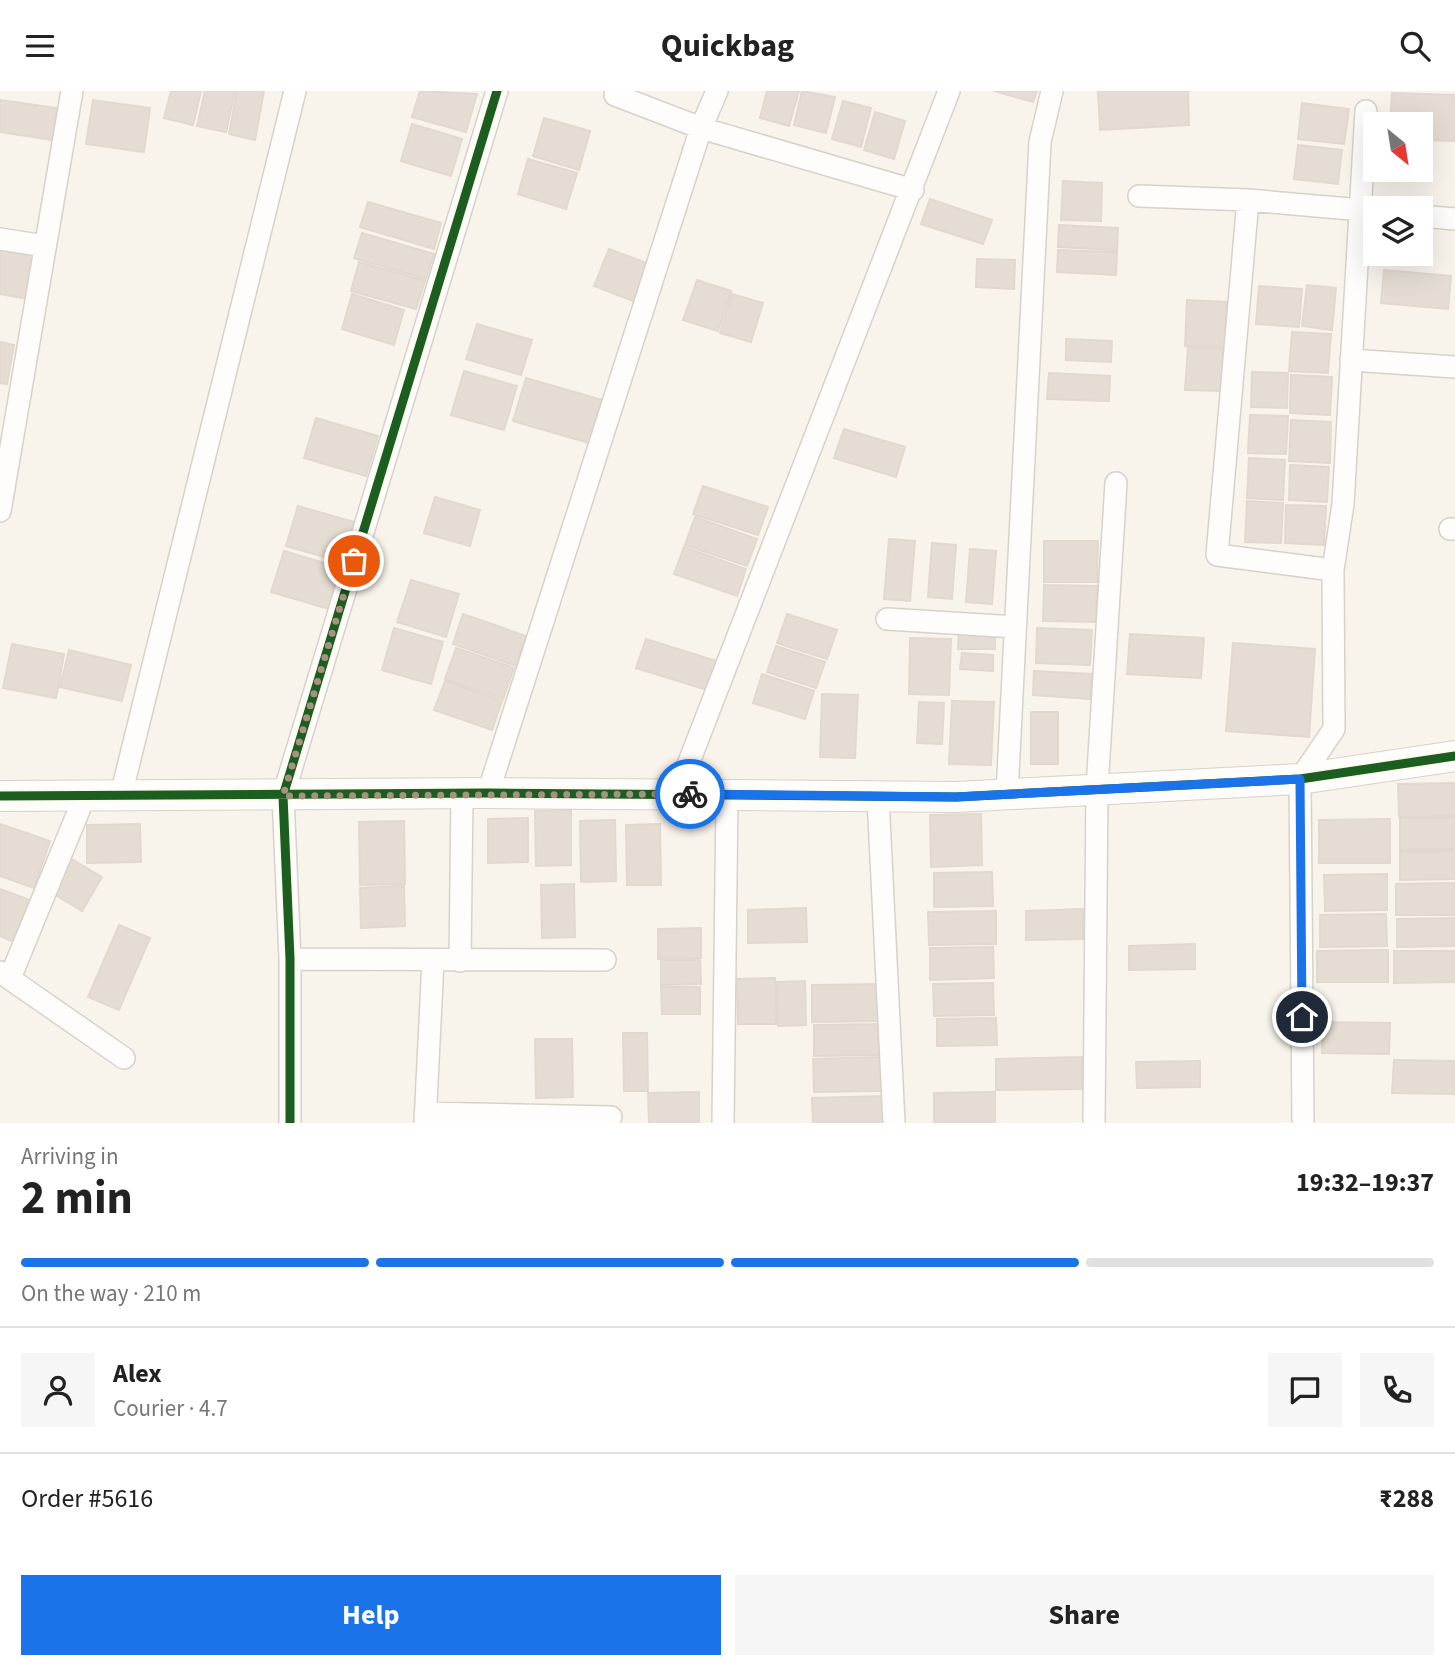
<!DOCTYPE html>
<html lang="en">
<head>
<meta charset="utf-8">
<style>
  :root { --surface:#fff; --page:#f6f6f6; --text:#222; --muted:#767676; --line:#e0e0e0; --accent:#1a73e8 }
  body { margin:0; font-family:"Source Sans 3",sans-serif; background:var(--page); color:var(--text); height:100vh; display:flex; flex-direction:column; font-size:26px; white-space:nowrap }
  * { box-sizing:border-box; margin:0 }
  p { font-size:23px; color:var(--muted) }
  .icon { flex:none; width:38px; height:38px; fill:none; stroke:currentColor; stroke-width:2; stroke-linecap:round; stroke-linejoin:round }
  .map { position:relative; height:1032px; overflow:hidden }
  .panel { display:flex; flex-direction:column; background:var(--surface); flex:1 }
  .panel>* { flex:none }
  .needle { width:46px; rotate:150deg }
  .fabs { position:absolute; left:1363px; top:21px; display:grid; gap:14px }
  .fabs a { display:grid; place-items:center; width:70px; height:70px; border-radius:0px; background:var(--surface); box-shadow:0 7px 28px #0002; font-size:35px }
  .pin { position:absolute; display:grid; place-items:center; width:60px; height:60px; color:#fff; margin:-30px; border:4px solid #fff; border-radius:50%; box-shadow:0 2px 7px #0007 }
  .courier { position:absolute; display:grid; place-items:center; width:70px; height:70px; margin:-35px; border:5px solid #1a73e8; border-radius:50%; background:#fff; color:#222; box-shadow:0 2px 9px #0007 }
  .overview em { font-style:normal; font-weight:700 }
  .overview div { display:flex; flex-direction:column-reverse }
  .overview { display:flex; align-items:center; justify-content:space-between; height:119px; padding:0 21px }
  h1 { font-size:46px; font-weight:700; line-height:52px }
  .bar { display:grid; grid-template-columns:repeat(4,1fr); gap:10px 7px; align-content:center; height:84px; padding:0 21px }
  .bar i { height:9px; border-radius:5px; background:var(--line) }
  .bar .selected { background:var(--accent) }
  .bar p { grid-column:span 4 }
  .line { display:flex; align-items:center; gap:18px; padding:0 21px; border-top:2px solid var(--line) }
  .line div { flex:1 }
  .round { display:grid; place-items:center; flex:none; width:74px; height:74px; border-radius:0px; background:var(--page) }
  .primary-button { display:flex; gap:14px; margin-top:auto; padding:14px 21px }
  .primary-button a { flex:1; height:80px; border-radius:0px; background:var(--accent); color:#fff; font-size:28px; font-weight:700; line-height:80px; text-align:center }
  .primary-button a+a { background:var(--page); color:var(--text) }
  header { display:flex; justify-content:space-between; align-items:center; height:91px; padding:0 21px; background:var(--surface); font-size:32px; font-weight:700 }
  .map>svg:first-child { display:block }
  .building { fill:#e5ddd3; stroke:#e2d8ce; stroke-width:2 }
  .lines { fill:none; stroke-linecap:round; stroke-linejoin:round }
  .street-casing { stroke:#d7d1ca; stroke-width:24 }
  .secondary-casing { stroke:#d8d1c8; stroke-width:32 }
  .street { stroke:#fefdfc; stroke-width:21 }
  .secondary { stroke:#fefdfc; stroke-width:30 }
  .cycleway-casing { stroke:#fffaee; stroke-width:13 }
  .cycleway { stroke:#1b5e20; stroke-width:9 }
  .done { stroke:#a69281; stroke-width:7; stroke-dasharray:0 12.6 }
  .route { stroke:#1a73e8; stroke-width:9 }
</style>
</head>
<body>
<header><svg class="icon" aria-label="menu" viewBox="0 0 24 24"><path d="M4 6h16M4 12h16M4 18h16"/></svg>Quickbag<svg class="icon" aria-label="search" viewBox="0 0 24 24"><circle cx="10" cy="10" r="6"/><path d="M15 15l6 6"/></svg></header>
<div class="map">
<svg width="1455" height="1032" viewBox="0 0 1455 1032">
  <rect width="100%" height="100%" fill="#f8f4ec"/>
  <path class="building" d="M171,0H201L193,34L164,27Z
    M205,0H235L226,41L197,35Z
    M237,0H264L255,49L229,43Z
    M420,0L477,3L466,41L412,26Z
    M767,0H799L789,35L760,27Z
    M802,0L835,6L826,42L794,34Z
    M994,0H1037L1033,11Z
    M1098,0H1188L1189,34L1100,39Z
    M1392,2L1455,4V50L1421,49V33H1390Z
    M0,9L57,17L52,49L0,41Z
    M93,9L150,17L144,61L86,53Z
    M843,10L871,17L861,56L832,48Z
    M1302,12L1349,18L1344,53L1298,48Z
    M875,21L905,30L894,68L864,59Z
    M544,27L590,40L579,79L533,65Z
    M412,33L462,48L451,85L401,70Z
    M1298,54L1342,59L1338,93L1294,88Z
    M528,68L577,82L566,118L518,103Z
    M1063,90L1102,92L1101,130L1061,129Z
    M930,108L992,129L983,153L921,133Z
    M368,111L441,132L434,158L360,136Z
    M1059,134L1118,137L1117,159L1058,156Z
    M362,142L434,163L426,188L354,167Z
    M0,157L35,162L28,208L0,203Z
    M609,158L652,174L638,212L594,195Z
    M1058,159L1117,161L1116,184L1057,181Z
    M977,168L1015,169L1014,198L976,196Z
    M359,171L425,190L416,218L351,200Z
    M1384,179L1451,185L1448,218L1381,212Z
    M697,189L731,200L718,240L683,229Z
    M1307,194L1336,197L1332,239L1302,235Z
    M1259,195L1302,198L1299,236L1256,233Z
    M352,203L404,219L394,254L342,238Z
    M732,203L763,212L751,251L720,242Z
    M1187,209L1227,211L1225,256L1185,255Z
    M477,233L532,249L521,284L466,268Z
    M1292,241L1331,243L1328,282L1289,280Z
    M1066,248L1112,250L1111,271L1066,269Z
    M0,251L14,254L7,293L0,292Z
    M1188,256L1223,258L1221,300L1185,299Z
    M464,280L517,295L504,339L451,324Z
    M1252,281L1288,282L1287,317L1251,316Z
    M1049,282L1110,285L1109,310L1047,308Z
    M1291,284L1332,286L1330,324L1290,322Z
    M526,287L602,309L589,352L513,330Z
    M1250,324L1288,325L1286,363L1248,362Z
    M316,327L378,345L366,385L304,367Z
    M1291,329L1331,331L1330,372L1289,370Z
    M844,338L905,356L896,386L834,367Z
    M1249,367L1285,369L1283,409L1247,407Z
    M1290,374L1329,376L1327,411L1289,409Z
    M703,395L768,416L758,444L693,423Z
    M435,406L480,419L470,455L424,442Z
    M1247,410L1283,412L1281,452L1245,451Z
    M1286,414L1326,415L1324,454L1285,452Z
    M298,415L354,431L342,471L286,455Z
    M695,426L757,448L747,475L685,454Z
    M889,448L915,450L910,510L884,508Z
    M1044,450H1098L1097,491H1044Z
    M932,452L956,454L952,508L928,506Z
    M684,456L746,478L737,505L674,483Z
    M970,458L996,460L992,513L966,511Z
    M284,460L341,477L329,518L271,501Z
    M411,489L459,503L446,546L397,531Z
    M1044,494L1097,495L1095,531L1043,530Z
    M463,523L526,545L516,575L453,553Z
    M787,523L837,539L827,568L777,552Z
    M394,537L443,551L431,593L382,579Z
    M1037,537L1092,539L1090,574L1036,572Z
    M959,541L995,542V558H958Z
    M1130,543L1204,547L1201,587L1127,583Z
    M910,547L951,548L949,604L909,603Z
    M646,548L716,570L707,599L636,577Z
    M1233,552L1315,558L1309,646L1226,640Z
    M12,553L64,563L56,607L3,597Z
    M776,555L825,571L816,597L767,581Z
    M456,557L514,577L503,608L445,588Z
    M69,559L131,574L122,610L60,596Z
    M962,562L993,564V580L960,578Z
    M1034,580L1092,583L1090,608L1033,604Z
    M762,583L814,600L805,628L753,612Z
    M445,590L502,610L492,639L434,619Z
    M822,603L858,604L855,667L820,666Z
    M952,610L994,611L991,674L949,673Z
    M919,611L944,612L942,653L917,652Z
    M1031,621H1058V673H1031Z
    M1455,692V725L1399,726L1398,693Z
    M571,719V774L536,775L535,720Z
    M981,723L982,774L931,776L930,724Z
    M528,727V771L488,772V728Z
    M1400,727H1455V758L1400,759Z
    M1390,728V772H1319V729Z
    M615,729L616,790L581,791L580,730Z
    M404,730L405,793L360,794L359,731Z
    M0,733L50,750L34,797L0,785Z
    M140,733L141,771L87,772V734Z
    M660,733L661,794H627L626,734Z
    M1455,760V788L1400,789V761Z
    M70,767L102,786L82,820L49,800Z
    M992,781L993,815L934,816V782Z
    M1387,783V819L1325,820L1324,784Z
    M1455,792V824H1396V793Z
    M574,793L575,846L542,847L541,794Z
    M404,795L405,835L361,837L360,797Z
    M0,798L30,809L13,851L0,845Z
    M806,817L807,851L748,852V819Z
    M1083,818V848L1026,849V820Z
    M996,820V853L929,854L928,821Z
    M1386,823L1387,855L1320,856V824Z
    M1455,827V855L1397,856V828Z
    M119,834L150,847L119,919L88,906Z
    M701,837V867L658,868V838Z
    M1195,853V878L1129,879V855Z
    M993,856L994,887L930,889V857Z
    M1388,859V891H1317V860Z
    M1394,860H1455V891L1394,892Z
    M661,869H700L701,893L661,894Z
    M775,887L776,933H738L737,888Z
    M805,890L806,934L778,935L777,891Z
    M993,892L994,924L934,925L933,893Z
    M884,893V930L812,931V894Z
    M661,896H700V923H662Z
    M996,927L997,954L937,955V928Z
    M1323,931L1390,932L1389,963L1322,962Z
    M882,933L883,964L814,965V934Z
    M623,942H647L648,1000H624Z
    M535,948H572L573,1006L536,1007Z
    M884,966V1000L814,1001L813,968Z
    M1082,966V998L996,999V968Z
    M1394,969L1455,970V1003L1392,1002Z
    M1200,970V996L1137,997L1136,971Z
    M699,1001V1032H649L648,1002Z
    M995,1001V1032H934V1002Z
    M884,1005V1032H813L812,1007Z"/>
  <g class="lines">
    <g class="street-casing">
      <path id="street" d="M615,4L701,37L913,99
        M1139,105L1248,109L1373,120
        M1248,109L1217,464L1333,479
        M1421,125L1455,128
        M0,148L45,155
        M1351,269L1455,276
        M0,420L72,0
        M1450,438H1455
        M887,528L1015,536
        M488,702L701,37L717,0
        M677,702L949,0
        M1007,703L1040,51L1052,0
        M121,704L295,0
        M878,706L894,1032
        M290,868L605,869
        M460,870L462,703
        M0,881L124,967
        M10,887L84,707
        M425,1022L611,1026
        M290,1032V868L283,705L497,0
        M425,1032L433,870
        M723,1032L727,706
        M1094,1032L1097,697L1116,392
        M1303,1032L1300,688L1334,638L1333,479L1343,413L1366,20"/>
    </g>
    <g class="secondary-casing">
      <path id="secondary" d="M0,705L488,702L956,706L1300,688L1455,665"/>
    </g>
    <use href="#street" class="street"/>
    <use href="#secondary" class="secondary"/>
    <g class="cycleway-casing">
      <path id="cycleway" d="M0,705L488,702L956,706L1300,688L1455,665
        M290,1032V868L283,705L497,0"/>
    </g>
    <use href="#cycleway" class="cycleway"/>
  </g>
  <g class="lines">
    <path class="done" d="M354,470L283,705L690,703"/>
    <path class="route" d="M690,703L956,706L1300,688L1302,926"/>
  </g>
</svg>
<div class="fabs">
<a><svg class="needle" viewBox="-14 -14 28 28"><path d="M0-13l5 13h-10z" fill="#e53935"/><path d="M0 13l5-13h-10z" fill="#767676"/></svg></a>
<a><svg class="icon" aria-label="layers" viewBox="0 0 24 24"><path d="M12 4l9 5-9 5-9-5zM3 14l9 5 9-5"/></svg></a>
</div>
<div class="pin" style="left:354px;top:470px;background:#ea580c"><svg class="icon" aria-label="bag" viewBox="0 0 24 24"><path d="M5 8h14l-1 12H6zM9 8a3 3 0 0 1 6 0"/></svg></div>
<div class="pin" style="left:1302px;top:926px;background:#1f2937"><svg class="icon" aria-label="home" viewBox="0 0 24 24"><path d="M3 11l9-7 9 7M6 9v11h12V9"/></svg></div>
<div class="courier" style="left:690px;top:703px"><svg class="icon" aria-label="bike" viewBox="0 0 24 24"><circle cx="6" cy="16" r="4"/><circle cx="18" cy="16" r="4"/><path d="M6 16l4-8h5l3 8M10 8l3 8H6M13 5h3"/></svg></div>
</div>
<section class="panel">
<div class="overview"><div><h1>2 min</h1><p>Arriving in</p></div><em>19:32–19:37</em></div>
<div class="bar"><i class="selected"></i><i class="selected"></i><i class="selected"></i><i></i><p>On the way · 210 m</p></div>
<div class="line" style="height:126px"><a class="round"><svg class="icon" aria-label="person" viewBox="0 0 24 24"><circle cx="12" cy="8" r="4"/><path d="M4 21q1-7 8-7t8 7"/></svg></a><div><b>Alex</b><p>Courier · 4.7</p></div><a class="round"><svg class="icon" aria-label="chat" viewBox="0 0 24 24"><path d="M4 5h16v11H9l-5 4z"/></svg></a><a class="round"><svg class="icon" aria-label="phone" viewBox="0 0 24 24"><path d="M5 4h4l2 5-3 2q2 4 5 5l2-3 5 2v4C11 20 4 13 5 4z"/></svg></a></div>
<div class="line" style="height:91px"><div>Order #5616</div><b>₹288</b></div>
<div class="primary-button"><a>Help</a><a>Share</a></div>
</section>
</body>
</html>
